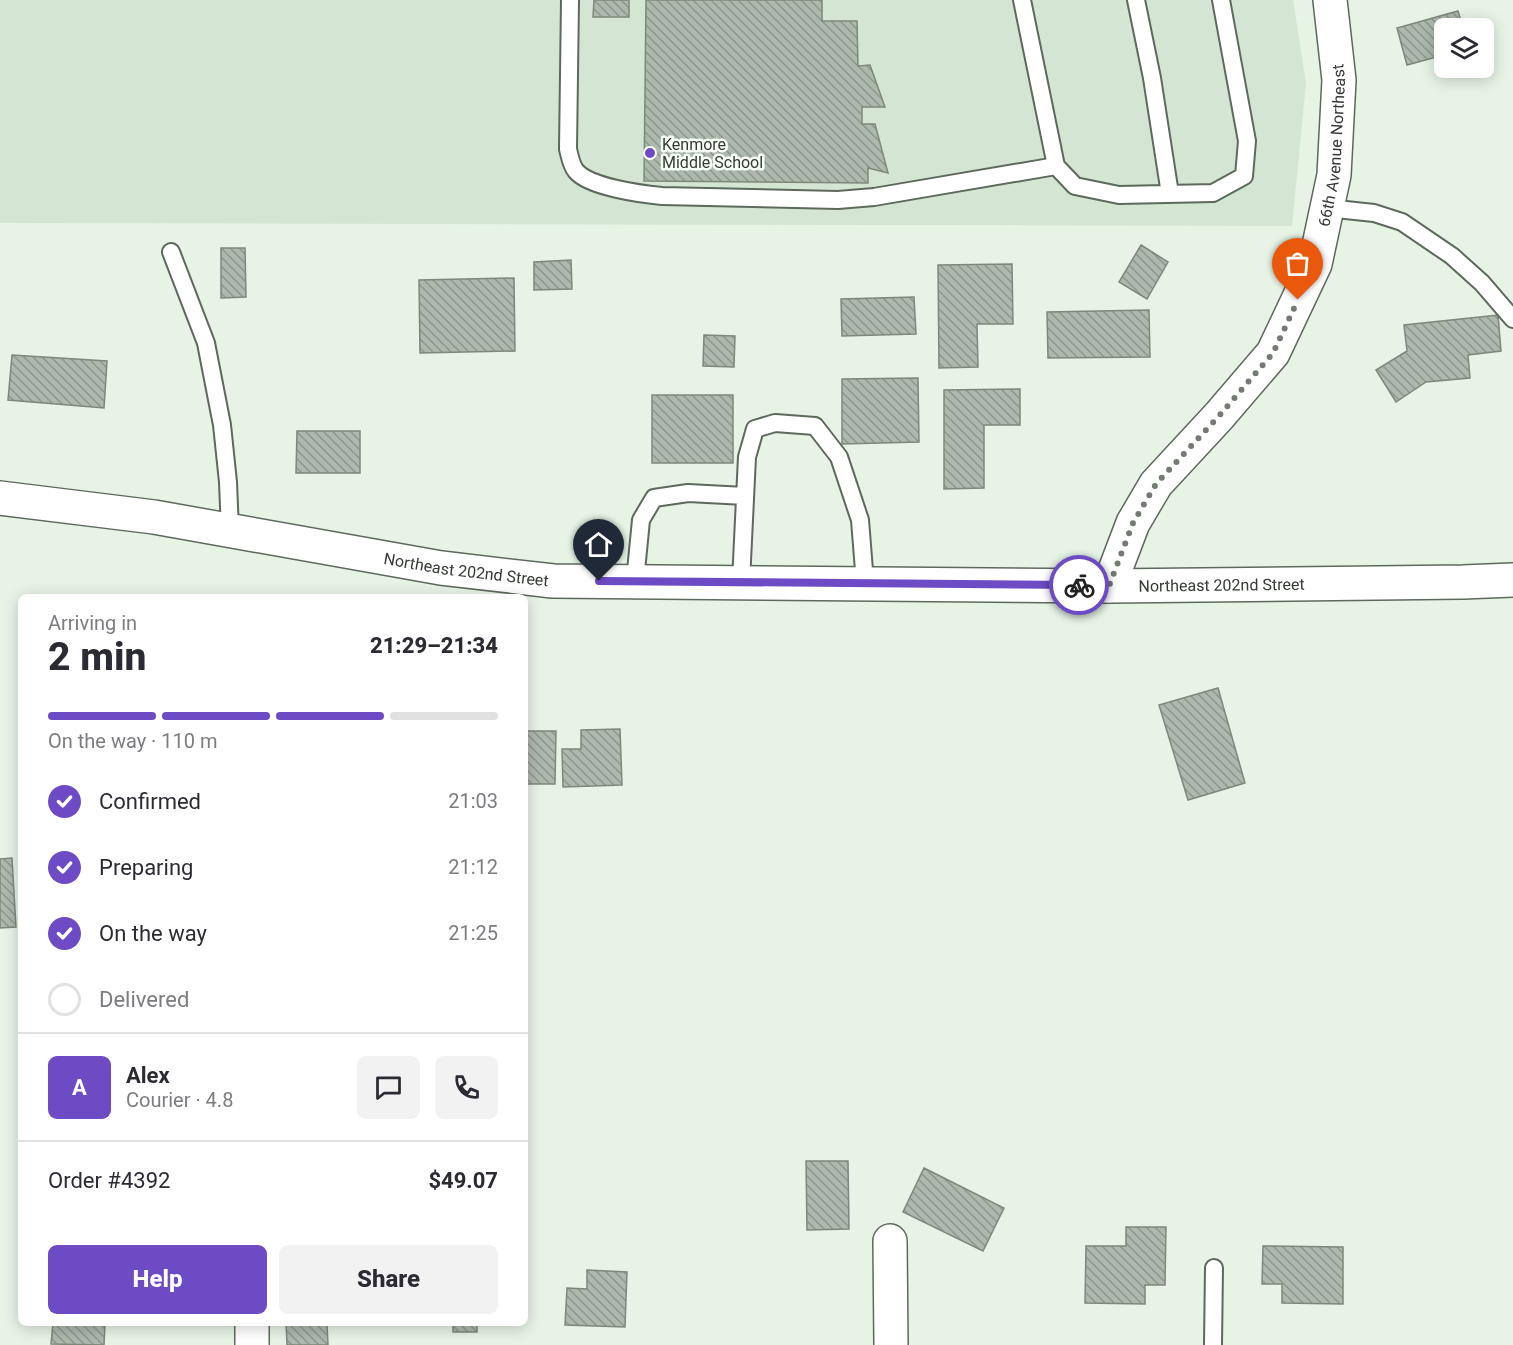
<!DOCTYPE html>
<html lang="en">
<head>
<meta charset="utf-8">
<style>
  :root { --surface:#fff; --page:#f2f2f3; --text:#2b2b33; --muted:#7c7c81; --line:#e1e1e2; --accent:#6d4bc4 }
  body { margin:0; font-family:Roboto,sans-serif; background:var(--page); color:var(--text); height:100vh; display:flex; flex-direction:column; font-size:22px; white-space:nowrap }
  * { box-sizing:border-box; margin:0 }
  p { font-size:20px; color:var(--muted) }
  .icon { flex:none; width:33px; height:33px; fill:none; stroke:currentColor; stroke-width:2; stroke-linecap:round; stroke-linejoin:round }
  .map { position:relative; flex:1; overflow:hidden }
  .panel { position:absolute; left:18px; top:594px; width:510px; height:732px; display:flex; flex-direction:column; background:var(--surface); border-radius:9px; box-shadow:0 3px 15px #0003 }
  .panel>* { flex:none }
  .fabs { position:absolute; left:1434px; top:18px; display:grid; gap:12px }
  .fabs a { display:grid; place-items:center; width:60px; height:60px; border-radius:9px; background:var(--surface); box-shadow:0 3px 15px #0003; font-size:30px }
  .pin { position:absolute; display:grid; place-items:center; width:51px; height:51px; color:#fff; margin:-62px -26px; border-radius:50% 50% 50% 0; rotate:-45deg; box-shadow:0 0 6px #0007 }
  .pin .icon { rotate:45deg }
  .courier { position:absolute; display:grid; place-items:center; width:60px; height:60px; margin:-30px; border:4px solid #6d4bc4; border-radius:50%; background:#fff; color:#222; box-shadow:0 2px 8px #0007 }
  .overview em { font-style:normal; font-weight:800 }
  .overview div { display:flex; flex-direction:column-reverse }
  .overview { display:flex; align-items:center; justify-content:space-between; height:102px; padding:0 30px }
  h1 { font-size:39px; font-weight:800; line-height:45px }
  .bar { display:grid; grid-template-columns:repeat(4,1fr); gap:9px 6px; align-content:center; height:72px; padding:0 30px }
  .bar i { height:8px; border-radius:4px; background:var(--line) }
  .bar .on { background:var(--accent) }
  .bar p { grid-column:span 4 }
  .line { display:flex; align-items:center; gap:15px; padding:0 30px; border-top:2px solid var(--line) }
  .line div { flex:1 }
  .round { display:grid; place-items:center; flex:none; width:63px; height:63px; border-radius:9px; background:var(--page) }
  ol { padding:0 30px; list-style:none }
  li { display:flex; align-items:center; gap:18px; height:66px }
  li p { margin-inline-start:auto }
  li .icon { padding:6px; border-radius:50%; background:var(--accent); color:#fff; stroke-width:4 }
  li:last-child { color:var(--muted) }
  li i { width:33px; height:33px; border:3px solid var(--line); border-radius:50% }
  .action { display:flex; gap:12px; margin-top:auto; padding:12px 30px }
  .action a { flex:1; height:69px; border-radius:9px; background:var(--accent); color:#fff; font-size:24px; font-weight:800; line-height:69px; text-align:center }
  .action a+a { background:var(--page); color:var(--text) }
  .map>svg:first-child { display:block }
  .built { fill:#d4e6d3 }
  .building { fill:url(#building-back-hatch); stroke:#7d887b; stroke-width:1.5 }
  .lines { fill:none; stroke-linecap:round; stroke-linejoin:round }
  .lane-casing { stroke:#5e695d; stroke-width:20 }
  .street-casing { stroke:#5e695d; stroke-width:36 }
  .secondary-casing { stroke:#5e695d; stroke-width:36 }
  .lane { stroke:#fff; stroke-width:16 }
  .street { stroke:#fff; stroke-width:33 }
  .secondary { stroke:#fff; stroke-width:33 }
  .done { stroke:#737b72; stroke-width:6; stroke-dasharray:0 10.8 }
  .route { stroke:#6d4bc4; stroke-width:8 }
  .poi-dot { fill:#6d4bc4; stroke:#f7fff6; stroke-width:2 }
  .labels { text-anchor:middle; stroke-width:5; stroke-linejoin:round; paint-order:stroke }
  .poi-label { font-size:16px; fill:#353a34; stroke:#f7fff6; text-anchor:start }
  .street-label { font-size:16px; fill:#353a34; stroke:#f7fff6 }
</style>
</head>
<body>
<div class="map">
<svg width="1513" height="1345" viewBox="0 0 1513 1345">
  <defs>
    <pattern id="building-back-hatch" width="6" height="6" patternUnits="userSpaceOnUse" patternTransform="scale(1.5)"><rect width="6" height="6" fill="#adb9ac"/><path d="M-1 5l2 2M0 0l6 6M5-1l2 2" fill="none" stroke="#8e978d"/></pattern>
  </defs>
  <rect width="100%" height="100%" fill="#e6f3e5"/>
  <path class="built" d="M0,0H1293L1306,83L1292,226L0,223Z"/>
  <path class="building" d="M594,0H629V17H593Z
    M646,0H822V21H857L858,66L870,65L885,107H862V124H875L888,173L868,168V183L644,181Z
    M1458,11L1463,28H1444V55L1407,65L1397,28Z
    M1141,245L1168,262L1147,299L1119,282Z
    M221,248H245L246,297L221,298Z
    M571,260L572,289L534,290V262Z
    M1012,264L1013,324H977L978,367L939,368L938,265Z
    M514,278L515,351L420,353L419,280Z
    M914,297L916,334L842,336L841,299Z
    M1149,310L1150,357L1048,358L1047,312Z
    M1498,315L1501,351L1468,355L1470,378L1426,382L1396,402L1376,370L1407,351L1404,325Z
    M704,335L735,336L734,367L703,366Z
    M12,355L107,361L104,408L8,400Z
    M918,378L919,442L842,444V379Z
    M1020,389V425H984V488L944,489V390Z
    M652,395H733V463H652Z
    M297,431H360V473H296Z
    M1218,688L1245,783L1188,800L1159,705Z
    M620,729L622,785L563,787L562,749H581V730Z
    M525,731H556L555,784H525Z
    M12,858L16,927L0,928V859Z
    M806,1161H848L849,1229L807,1230Z
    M924,1168L1004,1208L983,1251L903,1212Z
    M1126,1227H1166L1165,1285H1145V1304L1085,1303L1086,1246H1126Z
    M1263,1246L1343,1247V1304L1282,1303V1284H1262Z
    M587,1270L627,1272L625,1327L565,1325L567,1288L587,1289Z
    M53,1323H105L104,1345L51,1344Z
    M286,1323H327L328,1345H287Z
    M453,1323H477V1332H453Z"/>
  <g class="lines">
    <g class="lane-casing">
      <path id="lane" d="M570,0L568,149C570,157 571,165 576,171C589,187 641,194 662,196L838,200L874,197L1056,166
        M1022,0L1056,166L1075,186L1119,195L1213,193L1244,176L1247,141L1221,0
        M1136,0L1152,78L1170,194
        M1327,208L1374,213L1402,222L1452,256L1482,283L1513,319
        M171,252L206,343L222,425L228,482L230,531
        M635,581L641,520L654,498L688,493L745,496
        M741,582L747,457L755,429L775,423L815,426L839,457L860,520L865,583
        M1213,1345L1214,1268"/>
    </g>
    <g class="street-casing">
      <path id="street" d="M890,1241L891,1345
        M252,1323V1345"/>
    </g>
    <g class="secondary-casing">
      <g id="secondary">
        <path id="s1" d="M0,498L154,517L441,568L553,581L1109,586L1463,582L1513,580"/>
        <path id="s2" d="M1109,586L1133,523L1156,484L1219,416L1273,353L1315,264L1334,175L1339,80L1330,0"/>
      </g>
    </g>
    <use href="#lane" class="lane"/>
    <use href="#street" class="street"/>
    <use href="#secondary" class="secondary"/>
  </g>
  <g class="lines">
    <path class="done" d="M1079,585L1109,586L1133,523L1156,484L1219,416L1273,353L1298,300"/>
    <path class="route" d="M599,581L1079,585"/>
  </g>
  <circle class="poi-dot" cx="650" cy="153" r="6"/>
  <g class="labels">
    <g class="poi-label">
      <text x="662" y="150">Kenmore<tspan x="662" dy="18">Middle School</tspan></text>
    </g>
    <g class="street-label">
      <text dy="6" stroke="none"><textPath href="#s2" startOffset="507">66th Avenue Northeast</textPath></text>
      <text dy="6" stroke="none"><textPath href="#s1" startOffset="472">Northeast 202nd Street</textPath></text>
      <text dy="6" stroke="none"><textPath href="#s1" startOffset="1228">Northeast 202nd Street</textPath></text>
    </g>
  </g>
</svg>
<div class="fabs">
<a><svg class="icon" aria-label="layers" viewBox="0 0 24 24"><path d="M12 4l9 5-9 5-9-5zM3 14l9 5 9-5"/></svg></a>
</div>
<div class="pin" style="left:1298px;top:300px;background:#ea580c"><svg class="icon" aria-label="bag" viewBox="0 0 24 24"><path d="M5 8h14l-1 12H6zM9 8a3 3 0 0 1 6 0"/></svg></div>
<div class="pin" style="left:599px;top:581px;background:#1f2937"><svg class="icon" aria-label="home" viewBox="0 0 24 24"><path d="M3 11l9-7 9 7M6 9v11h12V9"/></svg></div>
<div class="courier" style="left:1079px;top:585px"><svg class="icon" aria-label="bike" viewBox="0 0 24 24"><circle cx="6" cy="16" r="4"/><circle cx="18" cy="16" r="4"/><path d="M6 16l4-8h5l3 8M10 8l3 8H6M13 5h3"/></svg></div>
<section class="panel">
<div class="overview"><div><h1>2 min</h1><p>Arriving in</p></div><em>21:29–21:34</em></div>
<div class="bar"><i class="on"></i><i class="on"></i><i class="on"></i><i></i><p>On the way · 110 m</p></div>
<ol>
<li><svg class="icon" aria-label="check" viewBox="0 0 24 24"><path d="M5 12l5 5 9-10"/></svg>Confirmed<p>21:03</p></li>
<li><svg class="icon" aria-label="check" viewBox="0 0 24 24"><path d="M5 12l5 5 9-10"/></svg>Preparing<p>21:12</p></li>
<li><svg class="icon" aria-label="check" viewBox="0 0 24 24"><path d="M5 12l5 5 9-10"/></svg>On the way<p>21:25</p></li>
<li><i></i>Delivered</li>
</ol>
<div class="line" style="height:108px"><b class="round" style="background:var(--accent);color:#fff">A</b><div><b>Alex</b><p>Courier · 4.8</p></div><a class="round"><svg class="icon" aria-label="chat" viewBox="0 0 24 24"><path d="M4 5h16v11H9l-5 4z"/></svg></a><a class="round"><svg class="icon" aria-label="phone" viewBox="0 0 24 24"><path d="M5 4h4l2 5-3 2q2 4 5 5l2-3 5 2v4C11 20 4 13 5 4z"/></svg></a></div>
<div class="line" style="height:78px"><div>Order #4392</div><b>$49.07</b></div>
<div class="action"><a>Help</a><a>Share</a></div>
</section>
</div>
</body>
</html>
